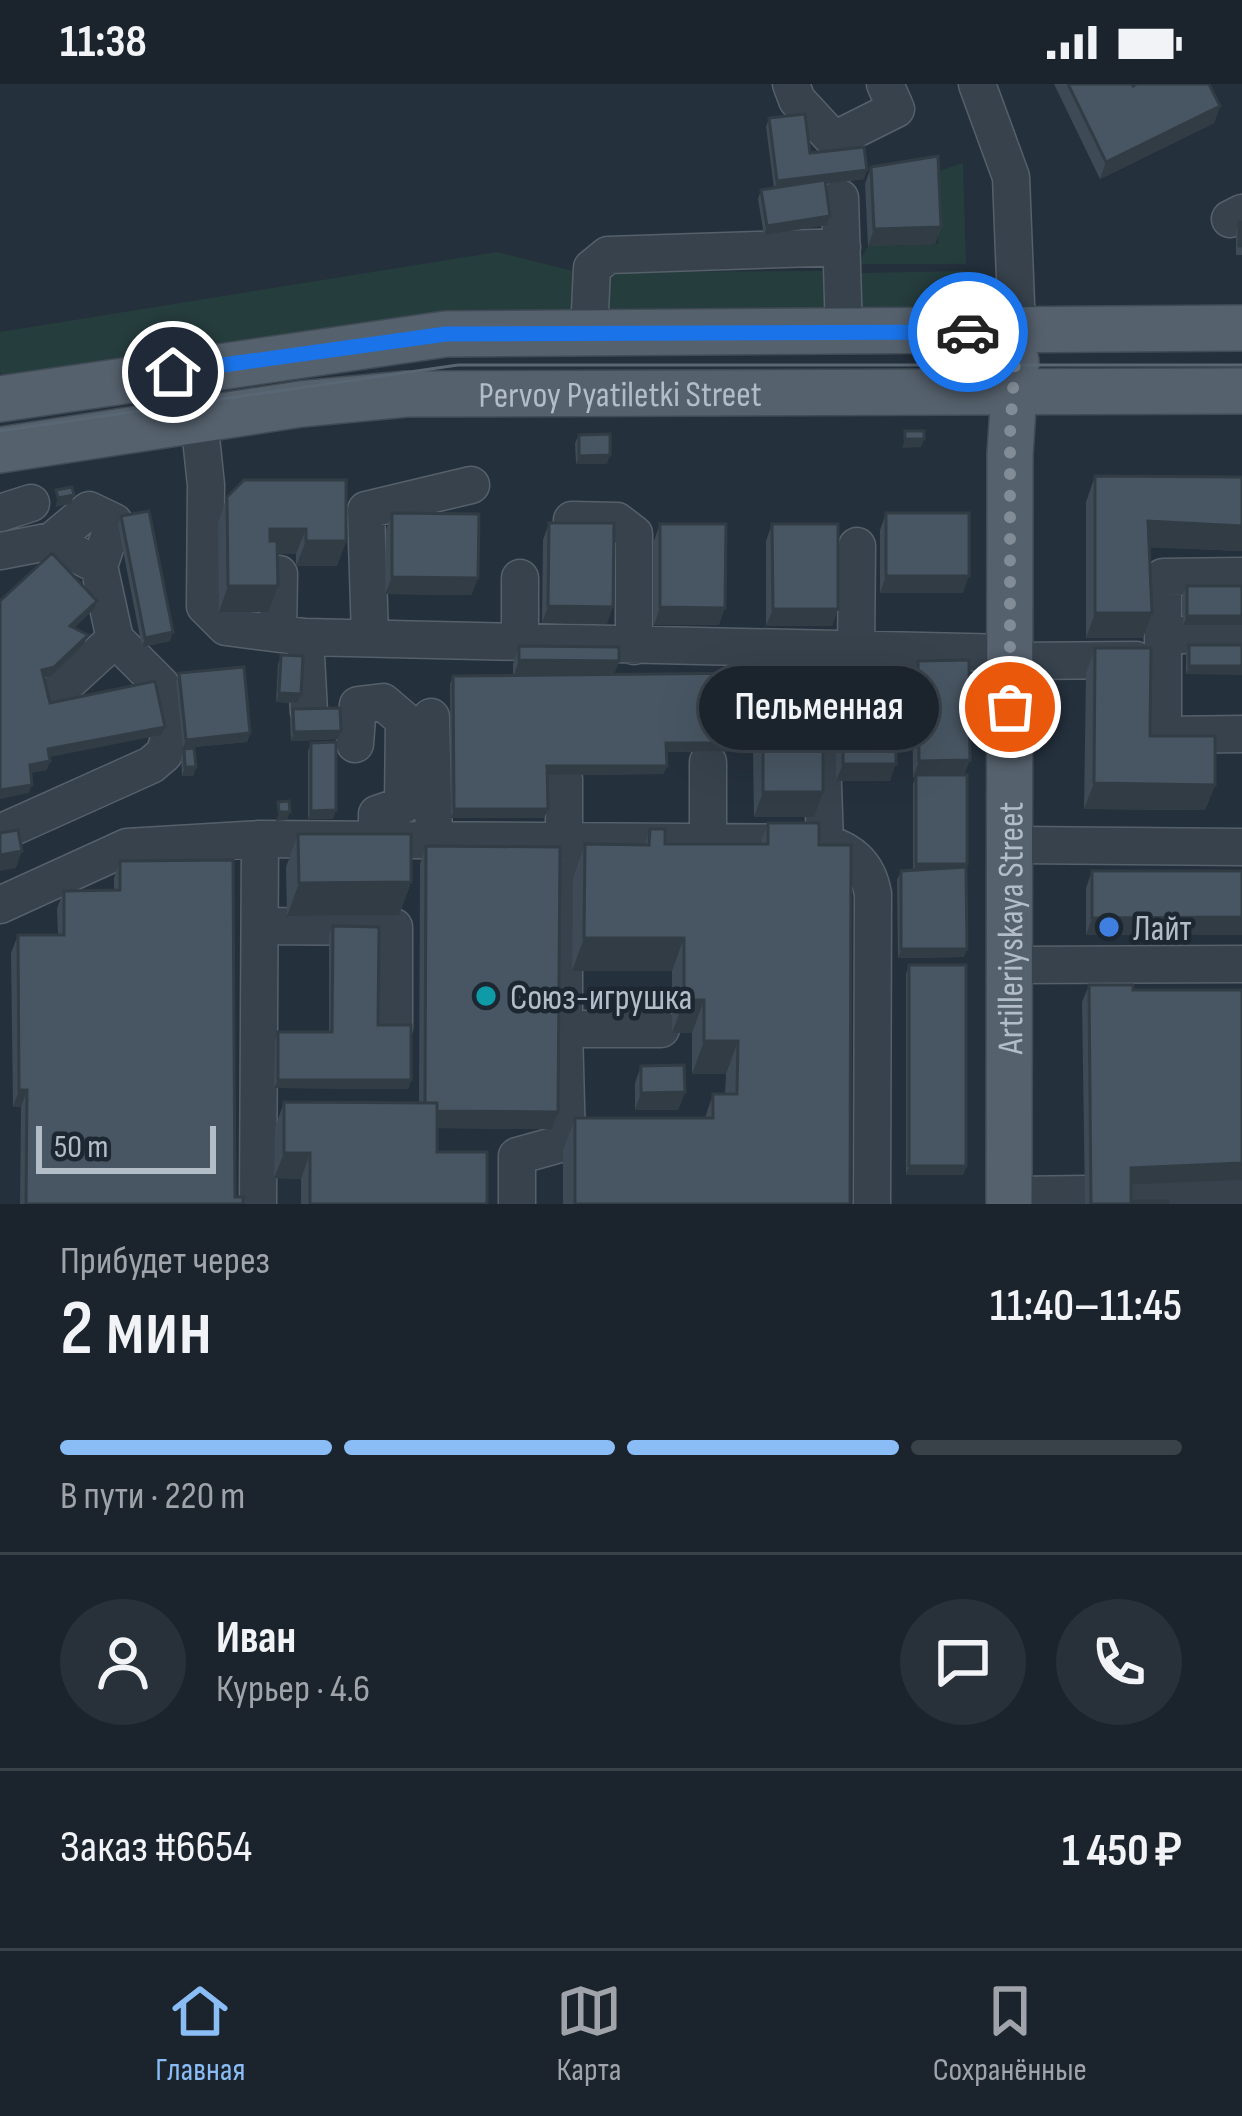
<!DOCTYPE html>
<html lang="ru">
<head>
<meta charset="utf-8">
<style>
  :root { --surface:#1b242d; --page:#283039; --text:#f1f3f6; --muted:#a0a4aa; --line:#394149; --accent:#8abcf6 }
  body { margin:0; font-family:"Sofia Sans Condensed",sans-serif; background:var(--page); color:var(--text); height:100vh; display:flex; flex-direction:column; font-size:45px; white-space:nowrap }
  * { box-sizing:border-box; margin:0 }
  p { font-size:39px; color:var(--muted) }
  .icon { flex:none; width:66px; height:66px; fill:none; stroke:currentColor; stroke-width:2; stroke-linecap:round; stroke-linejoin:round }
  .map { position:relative; height:1120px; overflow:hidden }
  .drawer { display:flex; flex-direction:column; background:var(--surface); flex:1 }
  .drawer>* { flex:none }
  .scale { position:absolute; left:36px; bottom:30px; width:180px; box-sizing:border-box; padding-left:12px; border:6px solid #b3bdc8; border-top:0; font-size:33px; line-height:42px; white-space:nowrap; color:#b3bdc8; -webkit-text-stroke:9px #1d2731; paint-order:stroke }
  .pin { position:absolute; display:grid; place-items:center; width:102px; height:102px; color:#fff; margin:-51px; border:6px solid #fff; border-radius:50%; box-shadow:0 3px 12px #0007 }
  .courier { position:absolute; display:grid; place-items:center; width:120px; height:120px; margin:-60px; border:9px solid #1a73e8; border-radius:50%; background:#fff; color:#222; box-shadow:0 3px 15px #0007 }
  .bubble { position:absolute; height:84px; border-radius:42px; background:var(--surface); box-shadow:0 12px 48px #0002,0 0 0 3px var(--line); font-size:39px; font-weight:600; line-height:84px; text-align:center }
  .headline em { font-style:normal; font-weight:600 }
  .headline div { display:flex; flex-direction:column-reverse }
  .headline { display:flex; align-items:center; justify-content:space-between; height:204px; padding:0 60px }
  h1 { font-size:78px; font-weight:600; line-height:90px }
  .bar { display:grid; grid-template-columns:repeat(4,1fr); gap:18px 12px; align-content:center; height:144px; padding:0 60px }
  .bar i { height:15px; border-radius:9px; background:var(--line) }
  .bar .selected { background:var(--accent) }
  .bar p { grid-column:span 4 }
  .line { display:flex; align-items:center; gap:30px; padding:0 60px; border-top:3px solid var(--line) }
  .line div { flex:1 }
  .round { display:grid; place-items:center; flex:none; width:126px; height:126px; border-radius:63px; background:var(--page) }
  .status { display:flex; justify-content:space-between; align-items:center; height:84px; padding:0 60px; background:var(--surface); direction:ltr }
  .status svg { height:33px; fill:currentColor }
  .tab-bar { display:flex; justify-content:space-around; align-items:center; height:168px; border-top:3px solid var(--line); background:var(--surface); font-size:33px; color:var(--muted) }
  .tab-bar a { display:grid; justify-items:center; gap:6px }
  .tab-bar .selected { color:var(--accent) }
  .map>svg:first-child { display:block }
  .green { fill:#263d3d }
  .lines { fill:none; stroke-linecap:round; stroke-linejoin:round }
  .minor-casing { stroke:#56606a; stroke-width:39 }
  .major-casing { stroke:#414b55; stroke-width:48 }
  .minor { stroke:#37424d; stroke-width:36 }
  .major { stroke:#55616d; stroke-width:45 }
  .tram { stroke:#596674; stroke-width:3 }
  .wall { fill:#3e4a55 }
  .shaded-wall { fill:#323c45 }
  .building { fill:#485663; stroke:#323c45; stroke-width:3 }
  .done { stroke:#818c97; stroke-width:12; stroke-dasharray:0 21.6 }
  .route { stroke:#1a73e8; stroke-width:15 }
  .shop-dot { fill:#3f7fe0; stroke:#1d2731; stroke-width:4.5 }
  .culture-dot { fill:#0f9aa8; stroke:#1d2731; stroke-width:4.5 }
  .labels { text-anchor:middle; stroke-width:9; stroke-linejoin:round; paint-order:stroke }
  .street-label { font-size:36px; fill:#b3bdc8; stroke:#1d2731 }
  .poi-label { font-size:36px; fill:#b3bdc8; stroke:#1d2731; text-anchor:start }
</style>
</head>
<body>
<div class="status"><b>11:38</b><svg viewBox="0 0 49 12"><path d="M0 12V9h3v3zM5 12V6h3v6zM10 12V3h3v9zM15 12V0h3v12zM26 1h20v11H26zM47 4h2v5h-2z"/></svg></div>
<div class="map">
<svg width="1242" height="1120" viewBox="0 0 1242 1120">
  <rect width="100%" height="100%" fill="#24303c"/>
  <path class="green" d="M963,79L966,180H858L868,162L938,160L936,88Z
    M497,168L581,189L574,229L6,297L0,288V248Z
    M824,187L831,197L825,230L623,236L605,224V188Z
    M966,187V227L863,229L859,189Z"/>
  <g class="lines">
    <g class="minor-casing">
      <path id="minor" d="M791,0L797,16L834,56L896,25L885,0
        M977,0L1011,93L1017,245
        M840,114L844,249
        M1230,135L1242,129
        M589,249L592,184L608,171L842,163
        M199,335L206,401L205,522L226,543L305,553L1010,569
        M0,429L31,419
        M572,436L617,437L634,450V562
        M52,457L89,426L114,438L99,482
        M0,467L52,457L99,482L115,555L161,601L169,655L164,670L151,681L0,749
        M1242,492L1163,493V651L1242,650
        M278,549L279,490
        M1163,551H1242
        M305,553L309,628
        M370,553L366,426L471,401
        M520,559V494
        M856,569L857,462
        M1010,577L1136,576
        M798,607L799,650L822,671L825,759
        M54,611L115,555
        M431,633L434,756
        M355,660L358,621L383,618L404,636L403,721L377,730V755
        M708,678V758
        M564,695V945H661
        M1010,761L1242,763
        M0,821L127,763L260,755L825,759C852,767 868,781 873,810L872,1120
        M260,842L394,843V943
        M1009,881L1242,880
        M1125,1110L1242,1109
        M1009,1111L1085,1110
        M258,1120L260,755
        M517,1120V1072L567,1058L564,945"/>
    </g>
    <g class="major-casing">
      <g id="major">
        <path d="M0,315L446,250L1242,244"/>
        <path id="s1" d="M0,366L301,320L406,310L1242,307"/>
        <path id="s2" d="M1009,1120L1010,370L1016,277"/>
      </g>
    </g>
    <use href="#minor" class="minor"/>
    <use href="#major" class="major"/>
    <path class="tram" d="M0,347L458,281H1242"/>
  </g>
  <path class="wall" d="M1054,0H1132L1133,2L1220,22L1214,39L1100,95Z
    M769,34L810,69L864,95L825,100L830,132L827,141L764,151L758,115L761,106L774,104L766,43Z
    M871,83L941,143L935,160L868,162L865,100Z
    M1239,138H1242V171H1236V147Z
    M579,351L607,380H576L575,359Z
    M1095,392L1242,393V467L1149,463L1143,554H1086V418Z
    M227,413L346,457L337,482H296V470H278L268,528H219L218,439Z
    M392,429L478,494L471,511L385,510L386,446Z
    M886,429L963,509H880V446Z
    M121,432L170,557L142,563L118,441Z
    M549,439L607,540L542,539L543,456Z
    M660,440L719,541H654V457Z
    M772,440L838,525L832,542H766V457Z
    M1187,502H1242V541H1183V510Z
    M1189,561H1242L1186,590V569Z
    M519,562L619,577L614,590L753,593L756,585L790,642H814L813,599L817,590L904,645L901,654H896L890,697H836V657L841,643H823L814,733H754L753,667L667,668V682L663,690L548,691L544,734H451L450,600L453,592L513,591V580Z
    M1095,564L1150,652L1215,701L1205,726L1084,725L1086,589Z
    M281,571L301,610L298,619L276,618L278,580Z
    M918,577L964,691L966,783L964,873L898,874L897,796L901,787L913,786V700L915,694H913L912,594Z
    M179,589L250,649L247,658L183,664L176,598Z
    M293,625L341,647L338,655L291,657L290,634Z
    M311,659L333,735H308V667Z
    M184,665L196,683L193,692H182L181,674Z
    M768,739L819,761L850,1120H563V1067L575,1034H705L713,1010H725L726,990H692V949H672V887H572L573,794L585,760L644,761L650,745L665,760H760Z
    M298,750L411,798L399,831L287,832L286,783Z
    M426,762L552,1045L437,1044V1068L487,1120H301V1095L274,1094L275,1044L284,1018L419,1019L420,780Z
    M120,777L235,1113L243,1120H20L21,1023H13L11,869L18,851H58L57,824L64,807L114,806V794Z
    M1092,787H1242L1086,851V804Z
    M333,842L378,941L411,996L408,1005L274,1004L275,957L278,948H329V851Z
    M909,881L966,1082L963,1091H906V890Z
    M1089,901L1133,906H1242V1096L1131,1101V1117L1168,1120H1085L1082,918Z
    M641,982L685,1008L678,1026H635V999Z"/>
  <path class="shaded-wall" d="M1220,22L1214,39L1100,95L1106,78Z
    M867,86L864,95L774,106L777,97Z
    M830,132L827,141L764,151L767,142Z
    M941,143L935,160L868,162L874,145Z
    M905,355H924L921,363L902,364Z
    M610,371L607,380H576L579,372Z
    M74,411L71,420L55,423L58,414Z
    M1148,437L1242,442V467L1139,463Z
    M270,445H306L296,470H260Z
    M306,457H346L337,482H296Z
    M886,492H969L963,509H880Z
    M392,493L478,494L471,511L385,510Z
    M228,502H278L268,528H219Z
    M97,517L94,525L67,551L70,542Z
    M548,522L613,523L607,540L542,539Z
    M660,523L725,524L719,541H654Z
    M773,525H838L832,542H766Z
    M1095,529H1152L1143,554H1086Z
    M1187,532H1242V541H1183Z
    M173,548L170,557L142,563L145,554Z
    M88,551L84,560L51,592L38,595L42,586Z
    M519,576L619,577L613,594H513Z
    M1189,582H1242V591L1186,590Z
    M279,609L301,610L298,619L276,618Z
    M817,634L861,635L858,643H814Z
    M165,643L161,651L45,674L48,665Z
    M341,647L338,655L291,657L294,648Z
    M250,649L247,658L183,664L186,656Z
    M757,650H760L753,667L663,668L666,659H753Z
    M970,676L963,694H913L919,677Z
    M50,677L47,686L26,690L30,681Z
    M843,680H896L890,697H836Z
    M547,682H667L663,690L544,691Z
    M185,683H196L193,692H182Z
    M1094,699L1215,701L1205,726L1084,725Z
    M32,701L29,709L0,715V706Z
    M763,708H823L814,733H754Z
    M454,725H548L544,734H451Z
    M336,726L333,735H308L311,727Z
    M279,728H290L287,736L276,737Z
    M22,767L16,784L0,787V771Z
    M916,780H967L964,789H913Z
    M411,798L399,831L287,832L299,799Z
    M1242,833V851H1086L1092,834Z
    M584,854H684L672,887H572Z
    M901,865H967L964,873L898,874Z
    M684,916H704L692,949H672Z
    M704,957H738L726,990H692Z
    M278,996H411L408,1005L274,1004Z
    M19,1006H27L21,1023H13Z
    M685,1008L678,1026H635L641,1009Z
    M425,1027L558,1028L552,1045L419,1044Z
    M284,1069H310L301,1095L274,1094Z
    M1242,1079V1096L1125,1101L1131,1084Z
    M909,1082H966L963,1091H906Z"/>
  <path class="building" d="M1068,0H1132L1133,2L1137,0H1209L1220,22L1106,78Z
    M805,30L810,69L864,63L867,86L777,97L769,34Z
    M938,72L941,143L874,145L871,83Z
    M825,96L830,132L767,142L761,106Z
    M1239,138H1242V162H1239Z
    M905,347H924V355H905Z
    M610,350V371L579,372V351Z
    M1095,392L1242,393V442L1148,437L1152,529H1095Z
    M244,396H346V457H306V445H270V457H277L278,502H228L227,413Z
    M72,403L74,411L58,414L56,406Z
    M149,427L173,548L145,554L121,432Z
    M392,429L479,430L478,494L392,493Z
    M886,429H969V492H886Z
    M549,439H614L613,523L548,522Z
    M660,440H726L725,524L660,523Z
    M772,440H838V525H773Z
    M52,469L97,517L70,542L88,551L54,583L42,586L50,619L155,597L165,643L48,665L50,677L30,681L32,701L0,706V517Z
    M1187,502H1242V532H1187Z
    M1189,561H1242V582H1189Z
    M519,562L619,563V577L519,576Z
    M1095,564H1151L1150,652H1215V701L1094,699Z
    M281,571L303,572L301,610L279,609Z
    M969,576L970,676L919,677L918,577Z
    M244,583L250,649L186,656L179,589Z
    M756,585H790V642H763L760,650H757Z
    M904,588V645H896V639L861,640V635L817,634V590Z
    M753,589V659H666L667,682H547L548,725H454L453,592Z
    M340,624L341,647L294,648L293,625Z
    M896,639V680H843V640Z
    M763,642H823V708H763Z
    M336,658V726L311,727V659Z
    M194,664L196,683H185L184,665Z
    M916,691H967V780H916Z
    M289,717L290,728H279L278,718Z
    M768,739H819V761H851L850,1120H575V1034H713V1010H737L738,957H704V916H684V854H584L585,760L649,761L650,745H665V760H768Z
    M18,746L22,767L0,771V749Z
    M298,750H411V798L299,799Z
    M426,762L560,763L558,1028L437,1027V1019H425Z
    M233,776L235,1113H243V1120H26L27,1006H19L18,851H64V807L120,806V777Z
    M966,783L967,865H901V787Z
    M1092,787H1242V833L1092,834Z
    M333,842L379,843L378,941H411V996H278V948H332Z
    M909,881H966V1082H909Z
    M1089,901H1133V906H1242V1079L1131,1084V1117H1168V1120H1091Z
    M684,981L685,1008L641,1009V982Z
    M284,1018L437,1019V1068H487V1120H310V1069H284Z"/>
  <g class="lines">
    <path class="done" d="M968,248L1017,245L1010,350V623"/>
    <path class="route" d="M173,288L446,250L968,248"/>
  </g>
  <circle class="shop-dot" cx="1109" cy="843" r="12"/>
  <circle class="culture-dot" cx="486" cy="912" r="12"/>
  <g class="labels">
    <g class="street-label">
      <text dy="13" stroke="none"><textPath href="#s1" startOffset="624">Pervoy Pyatiletki Street</textPath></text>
      <text dy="13" stroke="none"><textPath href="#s2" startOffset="276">Artilleriyskaya Street</textPath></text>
    </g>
    <g class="poi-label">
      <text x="1133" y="856">Лайт</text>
      <text x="510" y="925">Союз-игрушка</text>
    </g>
  </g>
</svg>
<div class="scale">50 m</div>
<div class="pin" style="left:1010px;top:623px;background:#ea580c"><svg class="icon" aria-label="bag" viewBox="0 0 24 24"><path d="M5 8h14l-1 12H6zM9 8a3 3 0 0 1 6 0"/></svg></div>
<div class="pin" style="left:173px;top:288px;background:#1f2937"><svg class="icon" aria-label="home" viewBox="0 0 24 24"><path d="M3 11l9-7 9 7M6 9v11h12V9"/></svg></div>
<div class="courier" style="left:968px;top:248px"><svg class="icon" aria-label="car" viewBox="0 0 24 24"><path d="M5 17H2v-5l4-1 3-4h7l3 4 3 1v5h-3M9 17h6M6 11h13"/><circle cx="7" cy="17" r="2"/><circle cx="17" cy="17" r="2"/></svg></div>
<div class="bubble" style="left:699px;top:582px;width:240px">Пельменная</div>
</div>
<section class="drawer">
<div class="headline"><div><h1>2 мин</h1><p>Прибудет через</p></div><em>11:40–11:45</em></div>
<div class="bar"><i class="selected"></i><i class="selected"></i><i class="selected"></i><i></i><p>В пути · 220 m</p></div>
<div class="line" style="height:216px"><a class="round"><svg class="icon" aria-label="person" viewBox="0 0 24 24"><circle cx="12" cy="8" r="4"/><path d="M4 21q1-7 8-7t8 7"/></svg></a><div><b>Иван</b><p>Курьер · 4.6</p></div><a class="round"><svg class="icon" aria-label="chat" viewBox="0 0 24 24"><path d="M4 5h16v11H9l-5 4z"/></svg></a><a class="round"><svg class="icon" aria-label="phone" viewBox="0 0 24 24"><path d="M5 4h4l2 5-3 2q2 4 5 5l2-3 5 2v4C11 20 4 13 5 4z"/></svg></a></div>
<div class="line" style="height:156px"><div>Заказ #6654</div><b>1 450 ₽</b></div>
</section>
<nav class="tab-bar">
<a class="selected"><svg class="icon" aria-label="home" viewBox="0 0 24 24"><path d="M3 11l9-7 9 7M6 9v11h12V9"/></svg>Главная</a>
<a><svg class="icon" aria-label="map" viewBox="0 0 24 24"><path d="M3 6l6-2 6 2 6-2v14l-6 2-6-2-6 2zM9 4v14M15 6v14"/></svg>Карта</a>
<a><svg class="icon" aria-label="saved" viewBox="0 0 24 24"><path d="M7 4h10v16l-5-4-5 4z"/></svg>Сохранённые</a>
</nav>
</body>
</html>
